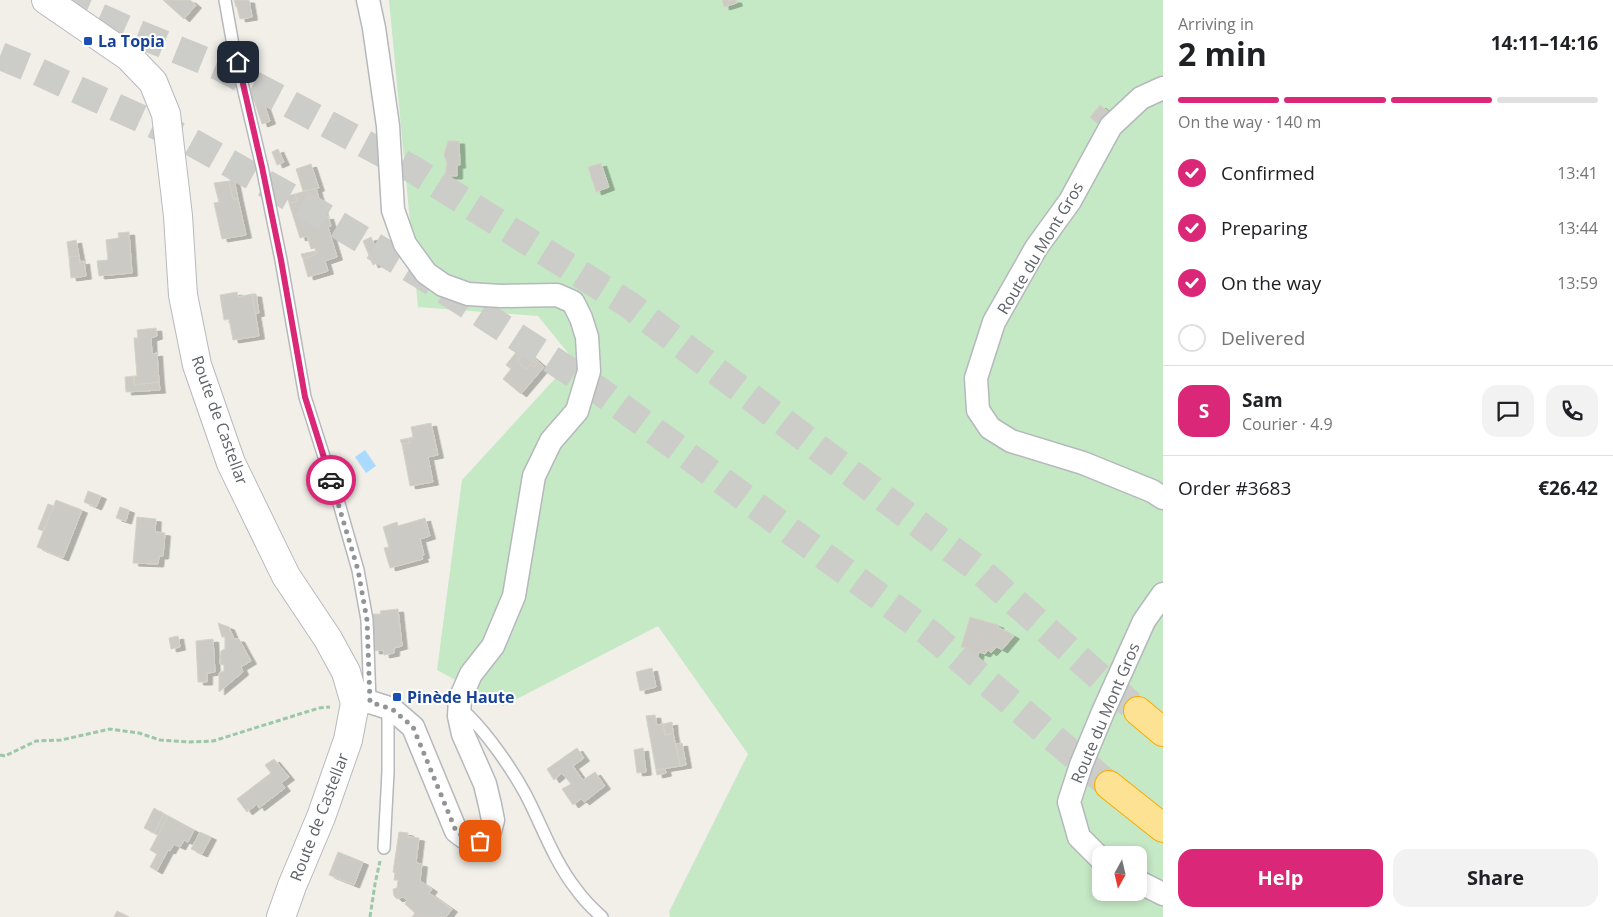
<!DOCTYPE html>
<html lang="en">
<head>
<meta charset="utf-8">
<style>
  :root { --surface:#fff; --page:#f2f2f2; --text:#202124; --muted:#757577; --line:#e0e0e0; --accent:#db2777 }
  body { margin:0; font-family:"Open Sans",sans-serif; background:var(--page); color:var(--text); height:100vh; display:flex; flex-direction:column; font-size:19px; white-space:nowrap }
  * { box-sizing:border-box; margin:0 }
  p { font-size:16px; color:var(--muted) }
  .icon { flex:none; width:28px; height:28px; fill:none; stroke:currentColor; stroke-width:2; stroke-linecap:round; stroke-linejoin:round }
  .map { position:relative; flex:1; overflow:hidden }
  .details { display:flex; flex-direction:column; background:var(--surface); width:450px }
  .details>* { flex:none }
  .needle { width:32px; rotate:188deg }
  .controls { position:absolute; left:1092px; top:846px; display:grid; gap:10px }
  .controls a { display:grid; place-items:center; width:55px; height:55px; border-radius:10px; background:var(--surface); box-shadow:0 2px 8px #0003; font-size:25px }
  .pin { position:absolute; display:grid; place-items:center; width:42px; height:42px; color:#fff; margin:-21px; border-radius:10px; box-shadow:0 2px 8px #0006 }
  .courier { position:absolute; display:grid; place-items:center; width:50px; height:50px; margin:-25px; border:4px solid #db2777; border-radius:50%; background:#fff; color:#222; box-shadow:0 1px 6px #0007 }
  .overview em { font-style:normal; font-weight:700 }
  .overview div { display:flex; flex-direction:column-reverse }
  .overview { display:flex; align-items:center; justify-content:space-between; height:85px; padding:0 15px }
  h1 { font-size:32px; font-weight:700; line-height:38px }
  .bar { display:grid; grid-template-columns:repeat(4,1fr); gap:8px 5px; align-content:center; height:60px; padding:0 15px }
  .bar i { height:6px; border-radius:4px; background:var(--line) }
  .bar .selected { background:var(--accent) }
  .bar p { grid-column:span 4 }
  .line { display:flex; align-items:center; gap:12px; padding:0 15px; border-top:1px solid var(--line) }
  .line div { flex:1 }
  .round { display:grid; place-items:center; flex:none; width:52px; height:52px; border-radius:15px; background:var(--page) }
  ol { padding:0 15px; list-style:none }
  li { display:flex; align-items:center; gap:15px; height:55px }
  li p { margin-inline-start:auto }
  li .icon { padding:5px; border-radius:50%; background:var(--accent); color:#fff; stroke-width:4 }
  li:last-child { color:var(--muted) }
  li i { width:28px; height:28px; border:2px solid var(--line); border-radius:50% }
  .primary-button { display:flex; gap:10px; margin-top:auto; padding:10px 15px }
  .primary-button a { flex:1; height:58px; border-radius:15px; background:var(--accent); color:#fff; font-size:20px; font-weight:700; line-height:58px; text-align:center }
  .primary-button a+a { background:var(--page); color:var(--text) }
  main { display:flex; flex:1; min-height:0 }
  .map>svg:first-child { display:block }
  .green { fill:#c5e8c5; fill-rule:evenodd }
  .water { fill:#aadaff }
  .building { fill:#cccac5; stroke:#d6d1c6; filter:url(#shadow) }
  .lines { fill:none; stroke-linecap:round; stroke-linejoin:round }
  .highway-tunnel { stroke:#ccccc8; stroke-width:28; stroke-dasharray:28 14; stroke-linecap:butt }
  .lane-casing { stroke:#b5b8bc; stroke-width:14 }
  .street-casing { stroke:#b5b8bc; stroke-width:25 }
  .secondary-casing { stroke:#b6babf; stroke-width:30 }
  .highway-casing { stroke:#f9ab00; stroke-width:30 }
  .path { stroke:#9cc7a9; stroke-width:3; stroke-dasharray:5 2.5; stroke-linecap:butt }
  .lane { stroke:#fff; stroke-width:11 }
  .street { stroke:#fff; stroke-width:22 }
  .secondary { stroke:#fff; stroke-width:28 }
  .highway { stroke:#fde293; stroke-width:28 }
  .done { stroke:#929495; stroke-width:5; stroke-dasharray:0 9 }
  .route { stroke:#db2777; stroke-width:6 }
  .transit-dot { fill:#1a4fb4; stroke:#fff; stroke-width:2 }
  .labels { text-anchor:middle; stroke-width:4; stroke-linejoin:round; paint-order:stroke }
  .transit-label { font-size:16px; font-weight:bold; fill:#164399; stroke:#fff; text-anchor:start }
  .street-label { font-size:16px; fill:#5f6368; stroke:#fff }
</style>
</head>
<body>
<main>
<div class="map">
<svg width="1163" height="917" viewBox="0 0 1163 917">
  <defs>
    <filter id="shadow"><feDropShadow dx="5.5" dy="3" stdDeviation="0" flood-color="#0004"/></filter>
  </defs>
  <rect width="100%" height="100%" fill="#f1efe8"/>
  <path class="green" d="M389,0H1163V917H670L669,912L748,754L658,626L503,706L437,670L462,480L573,359L538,316L418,307ZM1101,855H1139V892H1101Z"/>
  <path class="water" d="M365,450L376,466L366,473L355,457Z"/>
  <path class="building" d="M163,0H190L196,5L184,19Z
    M234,0H249L252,17L240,19L237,7H236Z
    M722,0H736L737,3L724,7Z
    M262,98L270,121L262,124L254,100Z
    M1100,105L1111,114L1101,127L1090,117Z
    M448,141H459L460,165H457V176H445L447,163L444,155Z
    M278,149L284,162L277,165L272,152Z
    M601,163L609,187L596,192L588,167Z
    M311,164L319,188L303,191L296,169Z
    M234,179L238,199H233L229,181Z
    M229,181L233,199H238L246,235L222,239L214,203L219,202L214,183Z
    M316,188L324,217L328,216L331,226L328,227L337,257L325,261L328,271L308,277L303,259L317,254L315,248L311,249L307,236L300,238L289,203L297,201L295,194Z
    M295,194L297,201L289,203L287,196Z
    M129,232L132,273L99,276L97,261L108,260L106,240L119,238L118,233Z
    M371,237L381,261L373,265L363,241Z
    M76,240L79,256L69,257L67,242Z
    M316,251L317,254L303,259L301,254Z
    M79,256L80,262L84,261L86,276L71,278L69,257Z
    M237,292L238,297L252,294L259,336L233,340L229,319L224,320L220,295Z
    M252,294H256L259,313L255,314Z
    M156,328L157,336L151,338L152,354L157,353L159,382L134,385V376H137L134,338H138L137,330Z
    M517,351L522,355L517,361L526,369L531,364L534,367L537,364L533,361L535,359L544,367L521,394L503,379L511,369L506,365Z
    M525,351L535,359L533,361L537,364L534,367L531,364L526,369L517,361Z
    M134,376V385L159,382L160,390L126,392L125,377Z
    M431,423L438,455L428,457L433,482L410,486L402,444L410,443L409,438L413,437L411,427Z
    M409,438L410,443L402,444L400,440Z
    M88,491L101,496L96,507L84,502Z
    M56,500L82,510L63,558L37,547Z
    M48,504L54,506L43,531L38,529Z
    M120,507L129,510L126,521L116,518Z
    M137,517L156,519L155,532L165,533L163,556H159L158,564L133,563Z
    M425,518L430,536L420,539L424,555L422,556L423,559L390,568L384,548L389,547L383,527L397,522L398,526Z
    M398,609L402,646L394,648V653L384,655L383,650L374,651L371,614H381L380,611Z
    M970,617L998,625V627L1014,636L1002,650L997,647L991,653L988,650L985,654L979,652L977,659L968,656L970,649L961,647Z
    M218,623L229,627L234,639H239L251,661L241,667L243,672L219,692V673L224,671V665L220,664L221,651L225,649V637H222Z
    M178,636L180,647L171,649L169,638Z
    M213,639L215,672L207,673V682H198L196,641Z
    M652,668L656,687L640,691L636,672Z
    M655,715L657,725L663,724L665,735L673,733L680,766L656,770L646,716Z
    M672,722L673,733L665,735L663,724Z
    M682,743L686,765L680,766L676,744Z
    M577,748L584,758L573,766L583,780L595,772L605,786L584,802L581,799L573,805L562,789L571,784L562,773L554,780L547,769Z
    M643,748L646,772L637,773L634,750Z
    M274,759L289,777L281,783L285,788L259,808L257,804L247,812L237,799L271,773L265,765Z
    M665,769L666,773L657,775L656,770Z
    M154,808L164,814L154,833L144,828Z
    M164,814L168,816L158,835L154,833Z
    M168,816L194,830L188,842L184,840L180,847L174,844L170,851L168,850L157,871L150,867L157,854L150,850Z
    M200,832L211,837L202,854L191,849Z
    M399,832L408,833V837L419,838L416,863L422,864L420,881L432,889L429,893L452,909L446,917H412L415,913L405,904L407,900L403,897L397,899L394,896L393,889L397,888L398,880H394L395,873L393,872Z
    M338,852L363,862L354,885L329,875Z
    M117,911L129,917H114Z"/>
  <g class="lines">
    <path class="highway-tunnel" d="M61,0L126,29L220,67L414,170L628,304L979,570L1138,711
      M0,56L32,69L188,140L318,213L420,274L597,389L929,633L1109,785"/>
    <g class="lane-casing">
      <path id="lane" d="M225,0L233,45L262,167L281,260L305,397L340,507L358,570L367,620L370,702
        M459,716L468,715C489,736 512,769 526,795C542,826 554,861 576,889C583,899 593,909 602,917
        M384,848L388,772V707"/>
    </g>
    <g class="street-casing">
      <path id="street" d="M1163,88L1141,98L1111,126L1070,201L1036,248L994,322L976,378L978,410L990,428L1011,441L1083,463L1152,491L1163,498
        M355,703L370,702L392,709L413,727L456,831C469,842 474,845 489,835L493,820L490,805L485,784L463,734L459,716L460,699L471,674L493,646L514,596L534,476L551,441L577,411L589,371L587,337L581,318L573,302L557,295L501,296L468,294L443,285L426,273L405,244L393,210L388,126L374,28L368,0
        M1101,859L1079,837L1069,802L1081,765L1103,712L1144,621L1163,594
        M1139,882L1163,894"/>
    </g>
    <g class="secondary-casing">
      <path id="secondary" d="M46,0L129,57L153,82L166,114L178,216L183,295L197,365L231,463L286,576L328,639L346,672L355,703L348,740L321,817L292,886L281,917"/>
    </g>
    <g class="highway-casing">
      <path id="highway" d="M1138,711L1163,732
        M1109,785L1163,828"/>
    </g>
    <path class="path" d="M0,755L5,756L36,741L61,740L110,729L139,733L160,740L190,742L213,741L319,708L330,707
      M370,917L375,884L380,861"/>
    <use href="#lane" class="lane"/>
    <use href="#street" class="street"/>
    <use href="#secondary" class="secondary"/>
    <use href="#highway" class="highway"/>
  </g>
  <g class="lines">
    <path class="done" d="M331,480L358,570L367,620L370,702L392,709L413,727L456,831L468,840L480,841"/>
    <path class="route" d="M238,62L262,167L281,260L305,397L331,480"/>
  </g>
  <g class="transit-dot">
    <rect x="83" y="36" width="10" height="10" rx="2.5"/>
    <rect x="392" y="692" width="10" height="10" rx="2.5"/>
  </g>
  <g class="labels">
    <g class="transit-label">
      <text x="98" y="47">La Topia</text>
      <text x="407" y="703">Pinède Haute</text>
    </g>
    <g class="street-label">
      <text transform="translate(1040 248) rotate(-59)" y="6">Route du Mont Gros</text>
      <text transform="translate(220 420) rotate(70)" y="6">Route de Castellar</text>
      <text transform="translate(1105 713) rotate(-67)" y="6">Route du Mont Gros</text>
      <text transform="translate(319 817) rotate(-69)" y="6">Route de Castellar</text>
    </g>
  </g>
</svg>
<div class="controls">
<a><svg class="needle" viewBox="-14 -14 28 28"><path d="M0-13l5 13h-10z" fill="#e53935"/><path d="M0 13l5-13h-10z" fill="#757577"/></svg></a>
</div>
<div class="pin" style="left:480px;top:841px;background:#ea580c"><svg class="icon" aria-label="bag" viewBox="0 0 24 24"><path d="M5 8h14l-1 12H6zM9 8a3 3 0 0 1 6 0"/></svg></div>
<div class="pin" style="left:238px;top:62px;background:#1f2937"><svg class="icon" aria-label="home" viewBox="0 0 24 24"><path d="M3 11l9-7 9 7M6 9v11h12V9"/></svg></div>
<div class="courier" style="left:331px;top:480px"><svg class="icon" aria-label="car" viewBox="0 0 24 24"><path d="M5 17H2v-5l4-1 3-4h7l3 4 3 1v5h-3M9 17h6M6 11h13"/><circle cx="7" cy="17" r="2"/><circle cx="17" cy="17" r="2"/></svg></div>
</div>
<section class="details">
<div class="overview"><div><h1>2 min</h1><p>Arriving in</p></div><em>14:11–14:16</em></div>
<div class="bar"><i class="selected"></i><i class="selected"></i><i class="selected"></i><i></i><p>On the way · 140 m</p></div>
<ol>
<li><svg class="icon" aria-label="check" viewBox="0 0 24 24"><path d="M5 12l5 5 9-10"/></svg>Confirmed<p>13:41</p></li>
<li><svg class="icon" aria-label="check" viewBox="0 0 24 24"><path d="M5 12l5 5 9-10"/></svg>Preparing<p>13:44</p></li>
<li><svg class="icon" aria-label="check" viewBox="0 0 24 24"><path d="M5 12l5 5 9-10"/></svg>On the way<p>13:59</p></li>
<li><i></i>Delivered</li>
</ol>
<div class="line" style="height:90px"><b class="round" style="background:var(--accent);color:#fff">S</b><div><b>Sam</b><p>Courier · 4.9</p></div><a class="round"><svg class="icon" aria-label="chat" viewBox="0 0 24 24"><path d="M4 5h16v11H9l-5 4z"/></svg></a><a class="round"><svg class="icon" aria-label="phone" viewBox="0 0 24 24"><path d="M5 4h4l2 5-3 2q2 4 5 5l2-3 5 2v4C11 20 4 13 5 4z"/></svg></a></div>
<div class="line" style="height:65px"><div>Order #3683</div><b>€26.42</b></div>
<div class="primary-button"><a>Help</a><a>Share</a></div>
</section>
</main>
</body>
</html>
